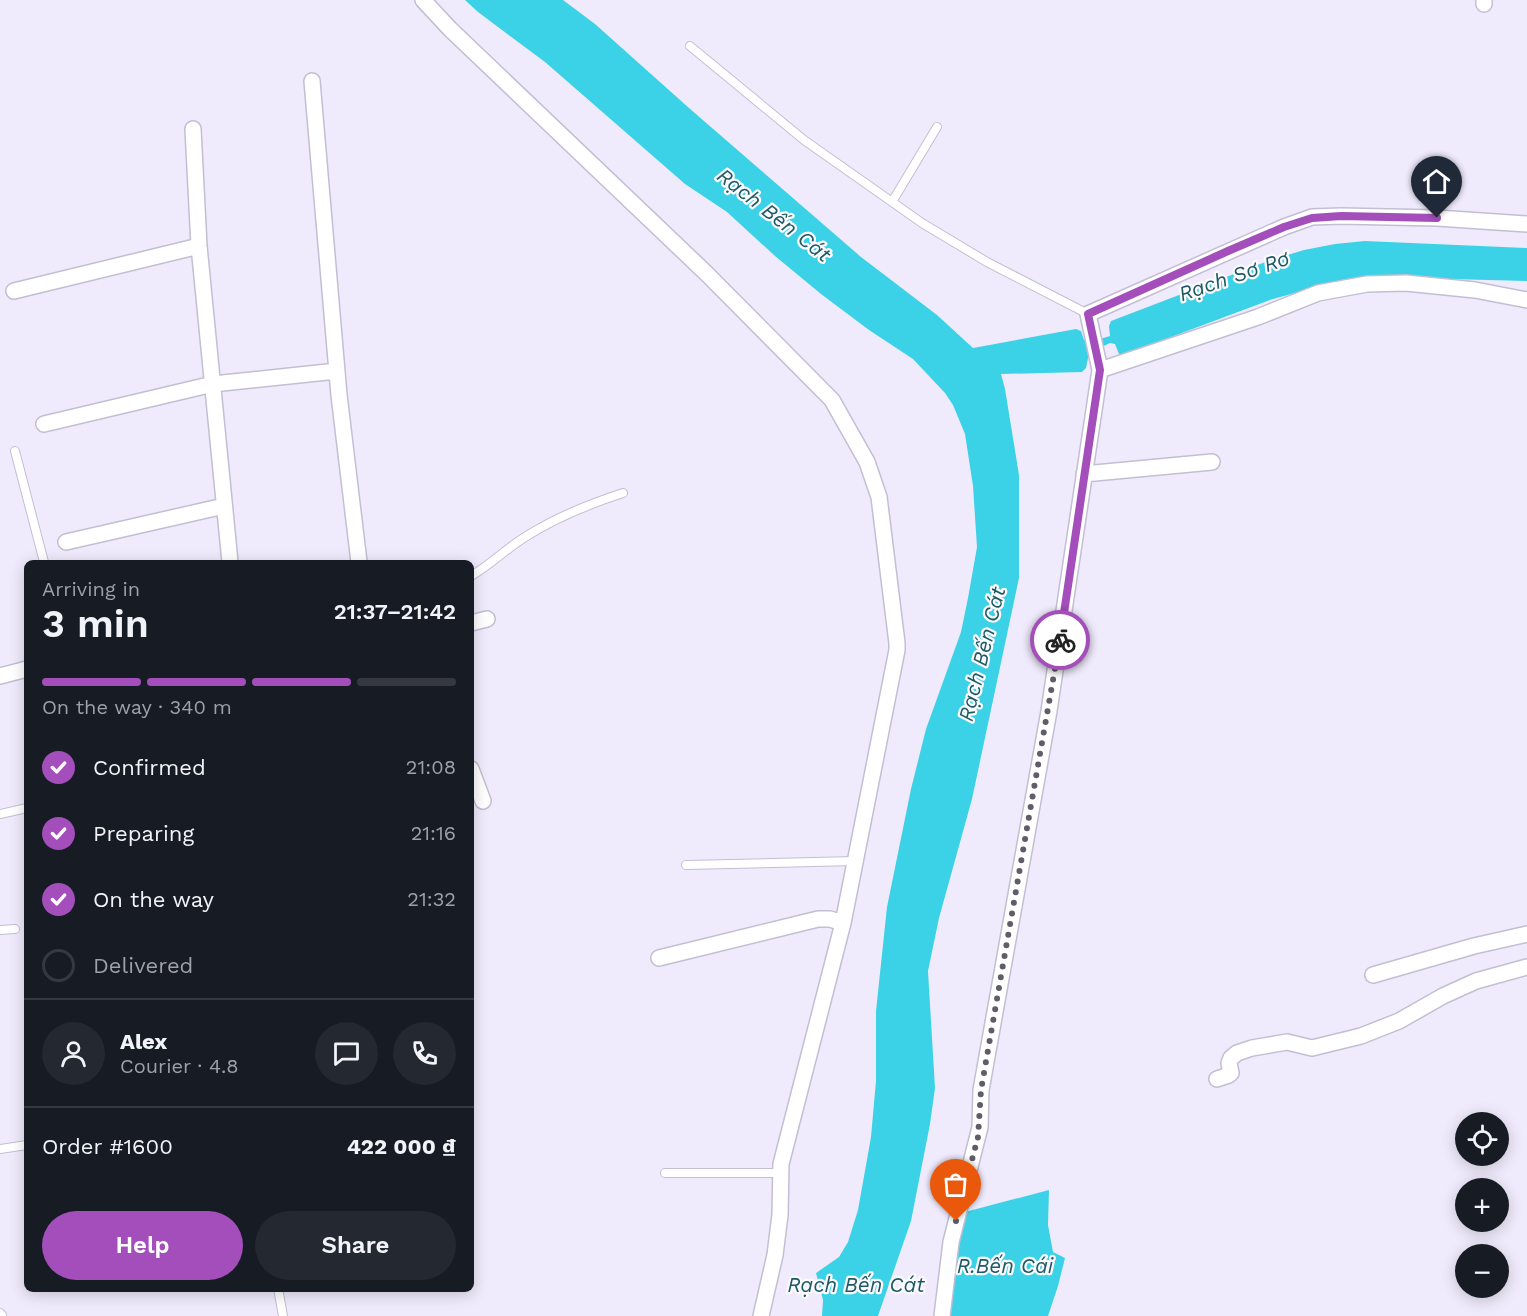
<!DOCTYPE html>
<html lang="en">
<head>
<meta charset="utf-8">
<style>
  :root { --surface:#171b24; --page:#242831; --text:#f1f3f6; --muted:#9ea1a6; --line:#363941; --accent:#a44ebc }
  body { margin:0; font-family:"Work Sans",sans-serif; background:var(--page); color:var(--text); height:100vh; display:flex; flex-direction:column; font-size:22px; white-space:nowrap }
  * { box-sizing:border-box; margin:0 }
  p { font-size:20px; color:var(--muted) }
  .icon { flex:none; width:33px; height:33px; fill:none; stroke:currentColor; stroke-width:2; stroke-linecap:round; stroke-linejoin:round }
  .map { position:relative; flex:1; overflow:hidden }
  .side { position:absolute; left:24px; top:560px; width:450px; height:732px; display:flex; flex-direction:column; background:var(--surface); border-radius:9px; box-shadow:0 3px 15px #0003 }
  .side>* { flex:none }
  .tools { position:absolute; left:1455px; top:1112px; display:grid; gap:12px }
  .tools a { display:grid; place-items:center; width:54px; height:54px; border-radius:50%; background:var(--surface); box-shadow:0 3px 15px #0003; font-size:30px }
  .pin { position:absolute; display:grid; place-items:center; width:51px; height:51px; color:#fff; margin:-62px -26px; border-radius:50% 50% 50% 0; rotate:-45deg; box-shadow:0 0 6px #0007 }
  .pin .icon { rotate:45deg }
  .courier { position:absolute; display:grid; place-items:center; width:60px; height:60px; margin:-30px; border:4px solid #a44ebc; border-radius:50%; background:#fff; color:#222; box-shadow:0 2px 8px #0007 }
  .headline em { font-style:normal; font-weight:600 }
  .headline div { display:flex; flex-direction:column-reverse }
  .headline { display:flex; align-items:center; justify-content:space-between; height:102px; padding:0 18px }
  h1 { font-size:39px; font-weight:600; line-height:45px }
  .bar { display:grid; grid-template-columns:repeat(4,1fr); gap:9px 6px; align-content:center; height:72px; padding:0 18px }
  .bar i { height:8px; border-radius:4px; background:var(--line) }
  .bar .on { background:var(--accent) }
  .bar p { grid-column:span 4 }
  .line { display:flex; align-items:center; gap:15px; padding:0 18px; border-top:2px solid var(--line) }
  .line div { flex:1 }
  .round { display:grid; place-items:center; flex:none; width:63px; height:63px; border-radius:32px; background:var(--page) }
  ol { padding:0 18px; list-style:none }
  li { display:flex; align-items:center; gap:18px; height:66px }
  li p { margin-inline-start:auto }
  li .icon { padding:6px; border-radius:50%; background:var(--accent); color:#fff; stroke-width:4 }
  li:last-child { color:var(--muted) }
  li i { width:33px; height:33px; border:3px solid var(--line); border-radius:50% }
  .cta { display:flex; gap:12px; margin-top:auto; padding:12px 18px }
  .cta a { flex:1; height:69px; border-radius:36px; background:var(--accent); color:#fff; font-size:24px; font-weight:600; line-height:69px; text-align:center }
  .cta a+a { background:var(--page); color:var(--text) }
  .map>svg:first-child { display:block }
  .water { fill:#3bd2e7 }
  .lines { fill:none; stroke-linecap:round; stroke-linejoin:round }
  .lane-casing { stroke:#c3bed2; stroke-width:10 }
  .street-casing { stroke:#c3bed2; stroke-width:18 }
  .lane { stroke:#fff; stroke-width:8 }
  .street { stroke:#fff; stroke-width:15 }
  .done { stroke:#605d68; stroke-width:6; stroke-dasharray:0 10.8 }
  .route { stroke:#a44ebc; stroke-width:8 }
  .labels { text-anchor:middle; stroke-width:4.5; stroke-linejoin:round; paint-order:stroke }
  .water-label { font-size:21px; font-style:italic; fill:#1e5a62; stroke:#fbfaff }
</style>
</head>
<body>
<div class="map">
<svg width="1527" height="1316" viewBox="0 0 1527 1316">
  <rect width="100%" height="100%" fill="#f0ebfc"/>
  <path class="water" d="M465,0H563L595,24L689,108L861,257L937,315L973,348L1076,329L1081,331L1084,340L1090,342L1110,336L1109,326L1111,321L1268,261L1304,250L1335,244L1365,241L1527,248V281L1373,277L1346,279L1273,299L1123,355L1119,354L1115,344L1110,343L1089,353L1086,368L1082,372L1001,374L1005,389L1019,475V578L972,799L939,918L928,971L935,1088L930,1124L911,1221L878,1316H822L823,1300L816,1273L839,1257L848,1242L858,1210L871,1137L876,1081V1011L887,907L911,789L926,729L961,632L968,598L977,547L973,486L965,434L953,405L945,393L913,359L869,330L821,294L775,256L727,212L685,184L545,62L478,12Z
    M1049,1190L1048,1225L1053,1252L1065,1258L1058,1286L1048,1316H947L965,1212Z"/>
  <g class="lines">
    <g class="lane-casing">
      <path id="lane" d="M690,46L804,140L922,223L987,262L1088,314
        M892,202L937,127
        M15,451L44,562
        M471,576C490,565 506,549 525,537C555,518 589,504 623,493
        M0,814L27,808
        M686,865L855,861
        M0,930L15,929
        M0,1149L27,1145
        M665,1173H780
        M278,1288L283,1316
        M0,1313L2,1315"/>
    </g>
    <g class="street-casing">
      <path id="street" d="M423,0L450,29L707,274L832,400L867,462L879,497L897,643V650L843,923L781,1164L780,1215L775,1255L761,1316
        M1484,0V4
        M312,81L339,395L359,562
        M193,129L199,246L230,562
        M14,291L199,246
        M1100,370L1258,317L1318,293L1367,284L1406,283L1475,290L1527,300
        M44,424L213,384L337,371
        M1084,474L1212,462
        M66,542L224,506
        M471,623L487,619
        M0,676L27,669
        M471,769L483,801
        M659,958L818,919H830L843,923
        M1373,975L1474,946L1527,934
        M1217,1079L1229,1075L1231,1073L1229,1063L1231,1058L1237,1053L1252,1048L1287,1042L1312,1048L1361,1036L1399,1021L1443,996L1476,981L1527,967
        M942,1316L951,1242L980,1127L981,1090L1049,711L1100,370L1088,314L1284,227L1312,217L1341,216L1437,218L1527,224"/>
    </g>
    <use href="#lane" class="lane"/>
    <use href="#street" class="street"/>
  </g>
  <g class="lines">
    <path class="done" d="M956,1221L978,1137L981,1090L1060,640"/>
    <path class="route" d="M1060,640L1100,370L1088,314L1228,251L1284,227L1312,218L1341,216L1437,218"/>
  </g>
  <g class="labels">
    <g class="water-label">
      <text transform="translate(774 215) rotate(38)" y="7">Rạch Bến Cát</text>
      <text transform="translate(1234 276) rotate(-19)" y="7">Rạch Sơ Rơ</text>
      <text transform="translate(982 654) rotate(-76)" y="7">Rạch Bến Cát</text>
      <text x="1005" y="1273">R.Bến Cái</text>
      <text x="856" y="1292">Rạch Bến Cát</text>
    </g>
  </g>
</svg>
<div class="tools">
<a><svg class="icon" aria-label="locate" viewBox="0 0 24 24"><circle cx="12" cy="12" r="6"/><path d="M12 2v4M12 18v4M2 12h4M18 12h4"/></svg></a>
<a>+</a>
<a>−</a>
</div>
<div class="pin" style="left:956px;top:1221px;background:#ea580c"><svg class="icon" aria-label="bag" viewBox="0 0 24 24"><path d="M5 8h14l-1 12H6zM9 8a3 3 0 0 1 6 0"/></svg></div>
<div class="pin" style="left:1437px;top:218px;background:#1f2937"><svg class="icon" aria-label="home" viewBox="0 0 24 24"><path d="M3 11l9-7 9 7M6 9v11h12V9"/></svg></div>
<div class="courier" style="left:1060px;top:640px"><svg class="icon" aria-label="bike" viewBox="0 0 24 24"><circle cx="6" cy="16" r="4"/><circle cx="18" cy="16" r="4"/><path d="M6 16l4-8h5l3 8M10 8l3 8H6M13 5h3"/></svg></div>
<section class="side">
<div class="headline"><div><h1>3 min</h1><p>Arriving in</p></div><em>21:37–21:42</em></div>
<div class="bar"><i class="on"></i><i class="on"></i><i class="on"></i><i></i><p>On the way · 340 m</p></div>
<ol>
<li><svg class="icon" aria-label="check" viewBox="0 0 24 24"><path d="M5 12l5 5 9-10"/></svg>Confirmed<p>21:08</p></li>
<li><svg class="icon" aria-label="check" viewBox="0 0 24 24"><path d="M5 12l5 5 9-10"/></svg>Preparing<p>21:16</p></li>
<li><svg class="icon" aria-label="check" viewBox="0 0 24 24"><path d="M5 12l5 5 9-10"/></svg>On the way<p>21:32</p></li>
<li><i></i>Delivered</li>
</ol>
<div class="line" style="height:108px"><a class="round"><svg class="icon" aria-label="person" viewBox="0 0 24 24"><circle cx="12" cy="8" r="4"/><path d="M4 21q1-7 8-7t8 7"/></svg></a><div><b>Alex</b><p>Courier · 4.8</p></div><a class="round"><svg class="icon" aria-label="chat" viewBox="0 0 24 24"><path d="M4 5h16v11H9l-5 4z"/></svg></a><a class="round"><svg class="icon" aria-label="phone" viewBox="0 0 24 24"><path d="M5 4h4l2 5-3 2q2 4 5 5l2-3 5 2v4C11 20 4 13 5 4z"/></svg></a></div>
<div class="line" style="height:78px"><div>Order #1600</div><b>422 000 ₫</b></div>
<div class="cta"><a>Help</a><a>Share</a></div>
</section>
</div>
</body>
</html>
